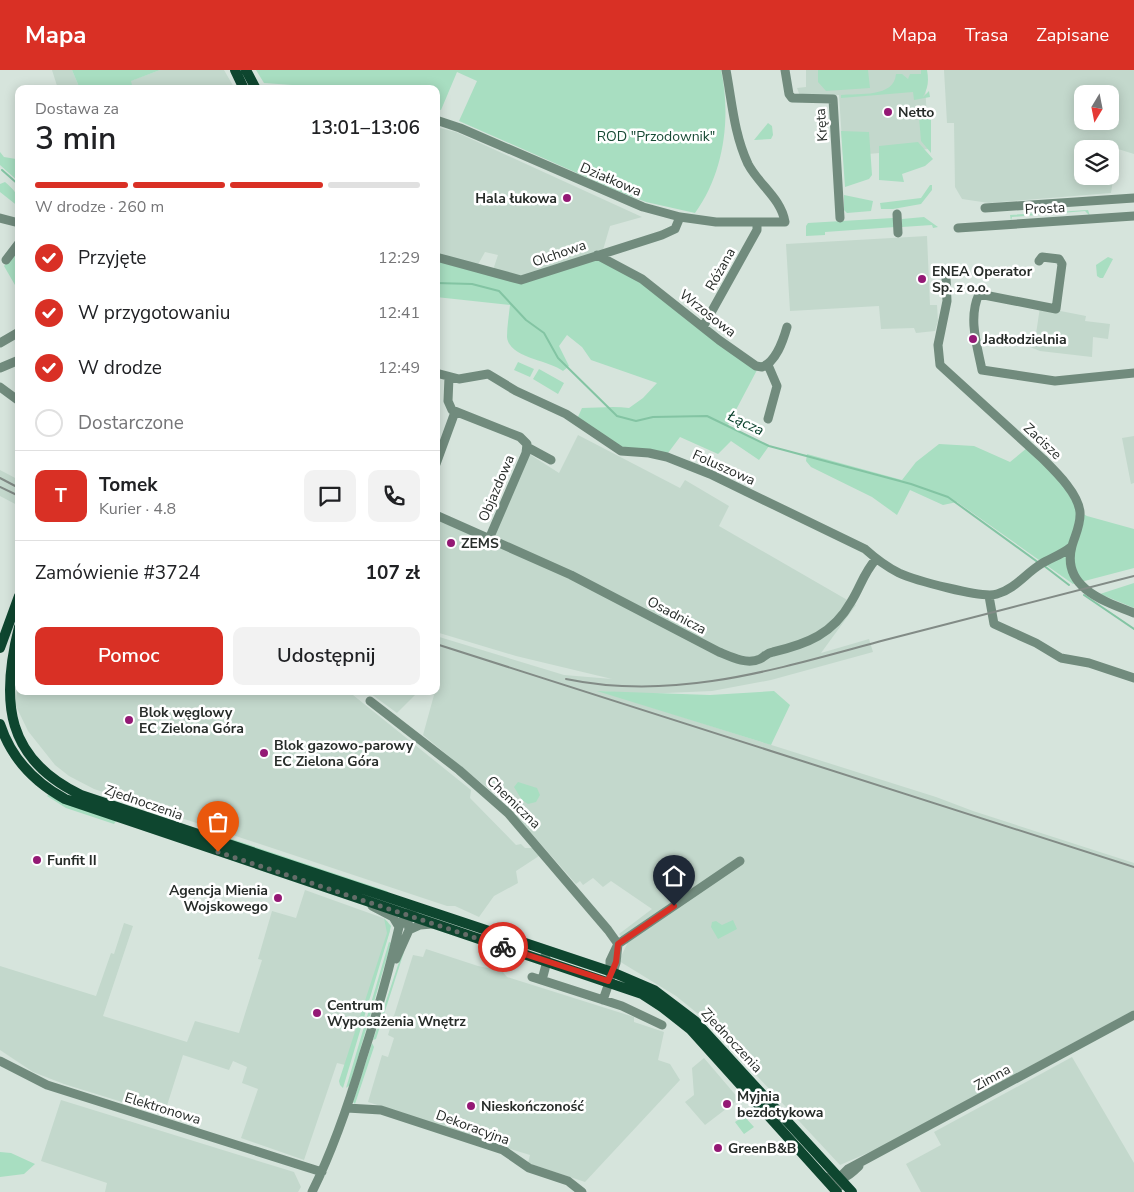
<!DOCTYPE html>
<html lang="pl">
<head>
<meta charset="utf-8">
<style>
  :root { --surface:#fff; --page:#f2f2f2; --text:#202124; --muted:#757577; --line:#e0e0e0; --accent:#d93025 }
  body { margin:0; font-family:"Nunito Sans",sans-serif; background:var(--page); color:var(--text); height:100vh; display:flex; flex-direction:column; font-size:19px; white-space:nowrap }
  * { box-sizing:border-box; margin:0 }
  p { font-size:16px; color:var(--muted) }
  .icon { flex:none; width:28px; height:28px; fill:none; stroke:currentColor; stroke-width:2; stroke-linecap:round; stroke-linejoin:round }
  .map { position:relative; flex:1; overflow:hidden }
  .side { position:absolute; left:15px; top:15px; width:425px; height:610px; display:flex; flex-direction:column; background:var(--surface); border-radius:10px; box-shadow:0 2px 12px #0003 }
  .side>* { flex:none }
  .needle { width:32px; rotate:190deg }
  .controls { position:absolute; left:1074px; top:15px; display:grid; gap:10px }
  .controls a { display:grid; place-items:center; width:45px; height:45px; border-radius:10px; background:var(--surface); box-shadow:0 2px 12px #0003; font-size:25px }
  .pin { position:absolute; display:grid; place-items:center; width:42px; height:42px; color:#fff; margin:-51px -21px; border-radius:50% 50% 50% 0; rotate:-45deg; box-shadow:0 0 5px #0007 }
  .pin .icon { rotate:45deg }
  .courier { position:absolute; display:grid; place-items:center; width:50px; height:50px; margin:-25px; border:4px solid #d93025; border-radius:50%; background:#fff; color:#222; box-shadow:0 1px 6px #0007 }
  .head em { font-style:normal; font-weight:600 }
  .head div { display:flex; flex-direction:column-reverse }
  .head { display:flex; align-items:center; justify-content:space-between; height:85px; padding:0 20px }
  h1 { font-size:32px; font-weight:600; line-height:38px }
  .bar { display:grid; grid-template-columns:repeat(4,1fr); gap:8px 5px; align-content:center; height:60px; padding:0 20px }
  .bar i { height:6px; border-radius:4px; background:var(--line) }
  .bar .selected { background:var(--accent) }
  .bar p { grid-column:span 4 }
  .line { display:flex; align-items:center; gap:12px; padding:0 20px; border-top:1px solid var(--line) }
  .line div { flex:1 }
  .round { display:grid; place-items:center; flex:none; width:52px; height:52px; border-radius:10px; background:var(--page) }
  ol { padding:0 20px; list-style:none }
  li { display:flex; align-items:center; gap:15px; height:55px }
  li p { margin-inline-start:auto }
  li .icon { padding:5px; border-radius:50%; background:var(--accent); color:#fff; stroke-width:4 }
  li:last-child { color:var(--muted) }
  li i { width:28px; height:28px; border:2px solid var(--line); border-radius:50% }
  .primary-button { display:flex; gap:10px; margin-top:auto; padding:10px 20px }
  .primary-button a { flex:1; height:58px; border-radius:10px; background:var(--accent); color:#fff; font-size:20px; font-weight:600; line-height:58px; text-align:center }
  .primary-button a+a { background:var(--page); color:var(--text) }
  header { display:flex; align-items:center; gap:30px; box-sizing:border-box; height:70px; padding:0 25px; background:var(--accent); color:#fff }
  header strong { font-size:24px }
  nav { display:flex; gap:28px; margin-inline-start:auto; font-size:18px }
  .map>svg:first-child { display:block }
  .built { fill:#c3d8cc; fill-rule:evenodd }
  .green { fill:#a8dec1 }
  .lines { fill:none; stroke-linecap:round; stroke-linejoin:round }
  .stream { stroke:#83c4a3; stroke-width:2 }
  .minor { stroke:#718b7d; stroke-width:9 }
  .major { stroke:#0e462f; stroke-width:10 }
  .rail { stroke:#828b86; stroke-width:2 }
  .done { stroke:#646c68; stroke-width:5; stroke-dasharray:0 9 }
  .route { stroke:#d93025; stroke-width:6 }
  .poi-dot { fill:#941975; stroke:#fff; stroke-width:2 }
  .labels { text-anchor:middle; stroke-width:5; stroke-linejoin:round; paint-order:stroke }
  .poi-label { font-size:14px; font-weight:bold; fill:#272c29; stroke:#fff; text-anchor:start }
  .street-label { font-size:14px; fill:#272c29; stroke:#fff }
  .park-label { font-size:14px; fill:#174a34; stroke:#fff }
  .water-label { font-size:15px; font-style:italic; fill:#043c27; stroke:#fff }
</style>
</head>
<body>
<header>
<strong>Mapa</strong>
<nav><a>Mapa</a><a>Trasa</a><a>Zapisane</a></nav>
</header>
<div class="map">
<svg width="1134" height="1122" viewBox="0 0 1134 1122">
  <rect width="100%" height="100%" fill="#d6e4dc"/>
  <path class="built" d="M52,0H72L80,19H58Z
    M160,0H224L235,19H133L130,11Z
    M806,0H924L929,79L843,86L839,25L800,26L797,18L806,17Z
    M944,0H1134V84L1118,79L1111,123L989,133L962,129L955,117L954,53H947ZM1082,24H1110V51H1082ZM1082,79H1110V106H1082Z
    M436,57L456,62L642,147L610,156L603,180L521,210L492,203L498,185L485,182L476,198L436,187Z
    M927,166L930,235H937L938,251L935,261L916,263L914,258L881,259L879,236L790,241L786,174Z
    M1040,237L1086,246L1085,251L1110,254L1108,269L1093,267L1092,287L1040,281L1030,277L1031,264H1036Z
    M578,365L680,418L685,410L729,436L719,456L856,535L821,583L869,569L873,582L771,610L712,621L643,624L600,621L936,727L973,741L1134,793V940L879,1078L840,1095L702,947L676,926L619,891L627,874L619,864L652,839L611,811L603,817L593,808L583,815L580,811L576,814L502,730L423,665L434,625L423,621H436V566L564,605L612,609L516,586L436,562V444L489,467L523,380L559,403Z
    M1134,366V413L1131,414L1122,368Z
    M0,400L19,410V436L0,426Z
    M19,609V621H354L353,625L471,720L470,728L516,775L521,774L525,778H533L539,786L516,801L518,813L494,826L479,847L455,836H447L94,719L69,706L55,695L28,661L15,634Z
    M367,621H419L397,643Z
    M305,820L383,848L388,852L390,861L345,995L337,993L304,1090L241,1068L258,1019L242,1013L247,997L233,991L229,1000L183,985L164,1045L64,1014L33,1002L0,980V896L96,926L111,883L114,884L124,853L133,856L103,946L187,972L195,951L239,963L262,890L258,889L272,841L296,848Z
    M426,879L478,896L502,901L507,907L634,947V952L664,962L658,990L670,994L680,1010L585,1112L528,1093L530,1085L494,1074L491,1065H488L482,1069L368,1032L382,985L388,987L394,968L388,965L413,885L423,887Z
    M1072,987L1134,1093V1122H921L906,1094L941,1075L934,1062Z
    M704,988L739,1029L705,1055L685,1032L694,1025L692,998Z
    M61,1030L294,1102L301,1117L298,1122H105L107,1113L41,1091Z"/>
  <path class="green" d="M72,0H160L131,11L133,19H80Z
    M256,0H721C731,45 725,102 695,143L646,132L620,122L459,51L477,11L457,2L441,40L436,39V19H348L264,13Z
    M818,0H868L870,18L826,21L818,12Z
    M921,0H927C929,11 928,18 923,27L929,21L930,27L914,30L913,22L841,28V25C859,23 894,28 896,4H902L908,9L910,4H921Z
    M923,38H930L931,41V83L921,71L919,47H916L917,42Z
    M768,53L772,56L773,65L771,69L754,70Z
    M841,61L869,62L872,105L869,109L845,117Z
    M918,72L933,89L925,96L902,104L904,112L879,110V76Z
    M0,82L4,87L16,89L19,95V112L0,95Z
    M5,112C14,120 19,124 19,137L0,122V114Z
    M930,115H932V120L921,134L893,139H881L880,133L921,128Z
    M844,125L873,131L871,141L847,143L844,140Z
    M1088,140L1090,146L1085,141L1012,147L1011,151L1010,145Z
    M924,147L938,157L933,158L932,155L902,157V149Z
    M893,148L895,150V157L825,162V165L806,166V156L808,153Z
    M19,178V222L4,196Z
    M603,180L609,191L632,205L757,300L728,355L769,376L759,390L731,371L718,384L680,367L668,383L627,381L577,349L582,338C598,338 613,336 629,338L643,328L657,313L591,290L582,277L567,265L559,276L569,296L563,301C549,290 509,288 507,267C507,256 509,245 510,235L436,227V187L525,207Z
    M1108,187L1113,189L1103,208H1100L1097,206L1096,195Z
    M518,292L534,299L530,307L514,300Z
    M539,299L564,313L558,324L533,309Z
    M939,374L974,376L1010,392L1027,378L1059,408L1078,441L1087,446L1134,459V498L1073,514L957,432L943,435L910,420L897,445L872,427L811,397L806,391L807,384L902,410L916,392Z
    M1134,513V538L1100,524Z
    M597,621L710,625L774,621L790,635L771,675Z
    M518,712L537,718L540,725L536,732L528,734L522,730L514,717Z
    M49,724L116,751L114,754L66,738L47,726Z
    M211,762L387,821L390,824L209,763Z
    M384,848L391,856L389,864L343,1018L340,1015L339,1011L387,863Z
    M733,850L737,859L718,869L711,857L712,852L716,851L722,855Z
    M389,872L391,873L350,1015L346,1018Z
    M404,882L376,969L373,970L401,886Z
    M372,973L374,977L355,1034L353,1032Z
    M744,1046L754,1057L744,1064L735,1052Z
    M0,1082L11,1083L35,1094L24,1104L0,1107Z"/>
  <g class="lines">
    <path class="stream" d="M2,100L19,115
      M436,213L472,214L499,221L526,250L544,263L558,288L617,346L636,351L653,347L707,346L769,376L911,414L948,427L1039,493
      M1043,495L1069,515
      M1084,525L1134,559"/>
    <path class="minor" d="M785,0L789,24L792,28L833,29L840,148
      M436,50L460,58L643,137L680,147L716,152H785C781,128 759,115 748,94C734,64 732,32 726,0
      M985,138L1134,128
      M897,144L898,163
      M0,148L19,153
      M958,158L1134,146
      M597,185L642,209L719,270L756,296L762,297C776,292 783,271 787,257
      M436,187L521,210L662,165L675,159L680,147
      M6,190L19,173
      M1039,191L1042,187L1059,189L1062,194L1056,239L979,224C968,248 977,275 982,300L1055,311L1134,303
      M946,208L947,231L938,275L940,295L1043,389C1056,402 1078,423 1080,442C1081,455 1075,465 1072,476C1061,517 1103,531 1134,543
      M703,257L757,160V154
      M0,273L19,262
      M0,298L19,290
      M436,303L459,309L488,304L516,321L566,344L621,381L649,383L667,387L710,404L865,479C875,488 887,497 899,503C914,510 983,529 997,524C1015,519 1026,503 1041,494C1051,488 1063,484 1071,477
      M449,307L448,331L452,340L520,367L527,374L526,383L489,469
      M0,317L19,331
      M768,349L777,316L768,295
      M527,377L551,390
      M436,394L455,342
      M436,445L571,505L719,582C731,587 747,595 760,589C765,586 767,583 773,582C807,574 833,564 851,532C861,516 863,504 876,489
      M989,526L994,554L1036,573L1061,588L1089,593L1134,608
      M370,631L459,700L508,743L608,860L618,874L616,893L603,930
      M372,836L393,847L399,857
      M409,860L420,855L432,854
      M396,889L409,860L407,843
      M610,904V891L618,874L740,791
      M532,907L622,936L662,955
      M542,910L547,891L545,886
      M0,991L47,1015L322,1102
      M347,1038L381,1040L503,1080L529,1098L568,1111L582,1122
      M824,1107C841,1111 846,1109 859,1096
      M840,1116L842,1105L848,1099L1134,945
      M312,1122C334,1078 349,1033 363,986C377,943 389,901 399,857L403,850L413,843"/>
    <path class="major" d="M235,0L244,19
      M246,0L256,19
      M19,557C0,632 6,689 81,725L612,902L654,920L695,951L852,1122
      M0,578L19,526
      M0,654C11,688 34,712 65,729L642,924L662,937L690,959L837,1122"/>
    <path class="rail" d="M0,408L19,418
      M0,417L19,426
      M436,574L1134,797
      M566,609C676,632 780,598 885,570C968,549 1051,527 1134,506"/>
  </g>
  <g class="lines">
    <path class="done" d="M218,782L503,877"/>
    <path class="route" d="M503,877L608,911L616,892L618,874L674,836"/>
  </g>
  <g class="poi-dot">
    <circle cx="888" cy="42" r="5"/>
    <circle cx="567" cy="128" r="5"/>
    <circle cx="922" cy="209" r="5"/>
    <circle cx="973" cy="269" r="5"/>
    <circle cx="451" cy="473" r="5"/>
    <circle cx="129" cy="650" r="5"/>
    <circle cx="264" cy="683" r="5"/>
    <circle cx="37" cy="790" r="5"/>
    <circle cx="278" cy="828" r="5"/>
    <circle cx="317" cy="943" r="5"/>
    <circle cx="727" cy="1034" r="5"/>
    <circle cx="471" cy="1036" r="5"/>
    <circle cx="718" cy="1078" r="5"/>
  </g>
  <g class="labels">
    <g class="poi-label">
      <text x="898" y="47">Netto</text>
      <text x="557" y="133" text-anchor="end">Hala łukowa</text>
      <text x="932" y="206">ENEA Operator<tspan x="932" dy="16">Sp. z o.o.</tspan></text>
      <text x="983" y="274">Jadłodzielnia</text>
      <text x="461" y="478">ZEMS</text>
      <text x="139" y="647">Blok węglowy<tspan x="139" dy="16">EC Zielona Góra</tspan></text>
      <text x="274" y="680">Blok gazowo-parowy<tspan x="274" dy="16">EC Zielona Góra</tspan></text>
      <text x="47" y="795">Funfit II</text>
      <text x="268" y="825" text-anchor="end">Agencja Mienia<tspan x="268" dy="16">Wojskowego</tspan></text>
      <text x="327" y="940">Centrum<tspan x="327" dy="16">Wyposażenia Wnętrz</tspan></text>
      <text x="737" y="1031">Myjnia<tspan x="737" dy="16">bezdotykowa</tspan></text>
      <text x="481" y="1041">Nieskończoność</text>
      <text x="728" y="1083">GreenB&amp;B</text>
    </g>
    <g class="street-label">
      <text transform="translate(821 55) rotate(-94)" y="5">Kręta</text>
      <text transform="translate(611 109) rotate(23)" y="5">Działkowa</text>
      <text transform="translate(1045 138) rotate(-3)" y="5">Prosta</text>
      <text transform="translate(559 183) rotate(-19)" y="5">Olchowa</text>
      <text transform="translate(720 199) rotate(-61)" y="5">Różana</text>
      <text transform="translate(708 243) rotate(38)" y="5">Wrzosowa</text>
      <text transform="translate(1043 371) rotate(43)" y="5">Zacisze</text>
      <text transform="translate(724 397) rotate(24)" y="5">Foluszowa</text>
      <text transform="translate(496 418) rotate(-67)" y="5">Objazdowa</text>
      <text transform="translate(677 545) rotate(28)" y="5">Osadnicza</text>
      <text transform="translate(144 732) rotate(19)" y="5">Zjednoczenia</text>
      <text transform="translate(514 732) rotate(44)" y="5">Chemiczna</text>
      <text transform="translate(732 970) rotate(47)" y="5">Zjednoczenia</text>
      <text transform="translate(992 1007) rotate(-29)" y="5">Zimna</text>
      <text transform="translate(163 1038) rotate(17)" y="5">Elektronowa</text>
      <text transform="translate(473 1057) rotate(20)" y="5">Dekoracyjna</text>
    </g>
    <g class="park-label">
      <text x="656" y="71">ROD "Przodownik"</text>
    </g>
    <g class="water-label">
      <text transform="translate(746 353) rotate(26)" y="5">Łącza</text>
    </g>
  </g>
</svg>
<div class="controls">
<a><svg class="needle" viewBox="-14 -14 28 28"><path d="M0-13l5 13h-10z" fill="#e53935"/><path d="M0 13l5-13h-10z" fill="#757577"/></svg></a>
<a><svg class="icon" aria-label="layers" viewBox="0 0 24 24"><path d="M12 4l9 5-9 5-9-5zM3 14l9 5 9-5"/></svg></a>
</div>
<div class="pin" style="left:218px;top:782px;background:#ea580c"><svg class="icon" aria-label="bag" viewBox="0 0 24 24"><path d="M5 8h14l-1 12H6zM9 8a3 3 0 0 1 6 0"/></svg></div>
<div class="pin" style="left:674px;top:836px;background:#1f2937"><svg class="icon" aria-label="home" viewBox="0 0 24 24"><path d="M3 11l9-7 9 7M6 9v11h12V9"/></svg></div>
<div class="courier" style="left:503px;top:877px"><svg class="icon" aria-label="bike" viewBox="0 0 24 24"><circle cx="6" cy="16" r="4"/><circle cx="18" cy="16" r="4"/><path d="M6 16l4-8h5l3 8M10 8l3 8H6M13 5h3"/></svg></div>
<section class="side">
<div class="head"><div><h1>3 min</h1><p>Dostawa za</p></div><em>13:01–13:06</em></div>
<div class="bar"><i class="selected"></i><i class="selected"></i><i class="selected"></i><i></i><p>W drodze · 260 m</p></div>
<ol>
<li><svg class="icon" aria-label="check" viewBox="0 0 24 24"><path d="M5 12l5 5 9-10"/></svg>Przyjęte<p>12:29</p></li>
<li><svg class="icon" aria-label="check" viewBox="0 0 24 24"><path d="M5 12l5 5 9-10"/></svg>W przygotowaniu<p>12:41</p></li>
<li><svg class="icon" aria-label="check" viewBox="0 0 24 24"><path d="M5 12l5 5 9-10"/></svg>W drodze<p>12:49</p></li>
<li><i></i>Dostarczone</li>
</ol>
<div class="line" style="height:90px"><b class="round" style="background:var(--accent);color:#fff">T</b><div><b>Tomek</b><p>Kurier · 4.8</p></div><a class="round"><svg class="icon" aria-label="chat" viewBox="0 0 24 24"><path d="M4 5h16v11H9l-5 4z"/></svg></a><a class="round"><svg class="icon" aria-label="phone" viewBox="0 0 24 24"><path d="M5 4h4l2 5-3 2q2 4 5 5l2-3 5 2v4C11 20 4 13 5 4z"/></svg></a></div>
<div class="line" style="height:65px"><div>Zamówienie #3724</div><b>107 zł</b></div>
<div class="primary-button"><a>Pomoc</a><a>Udostępnij</a></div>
</section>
</div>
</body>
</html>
